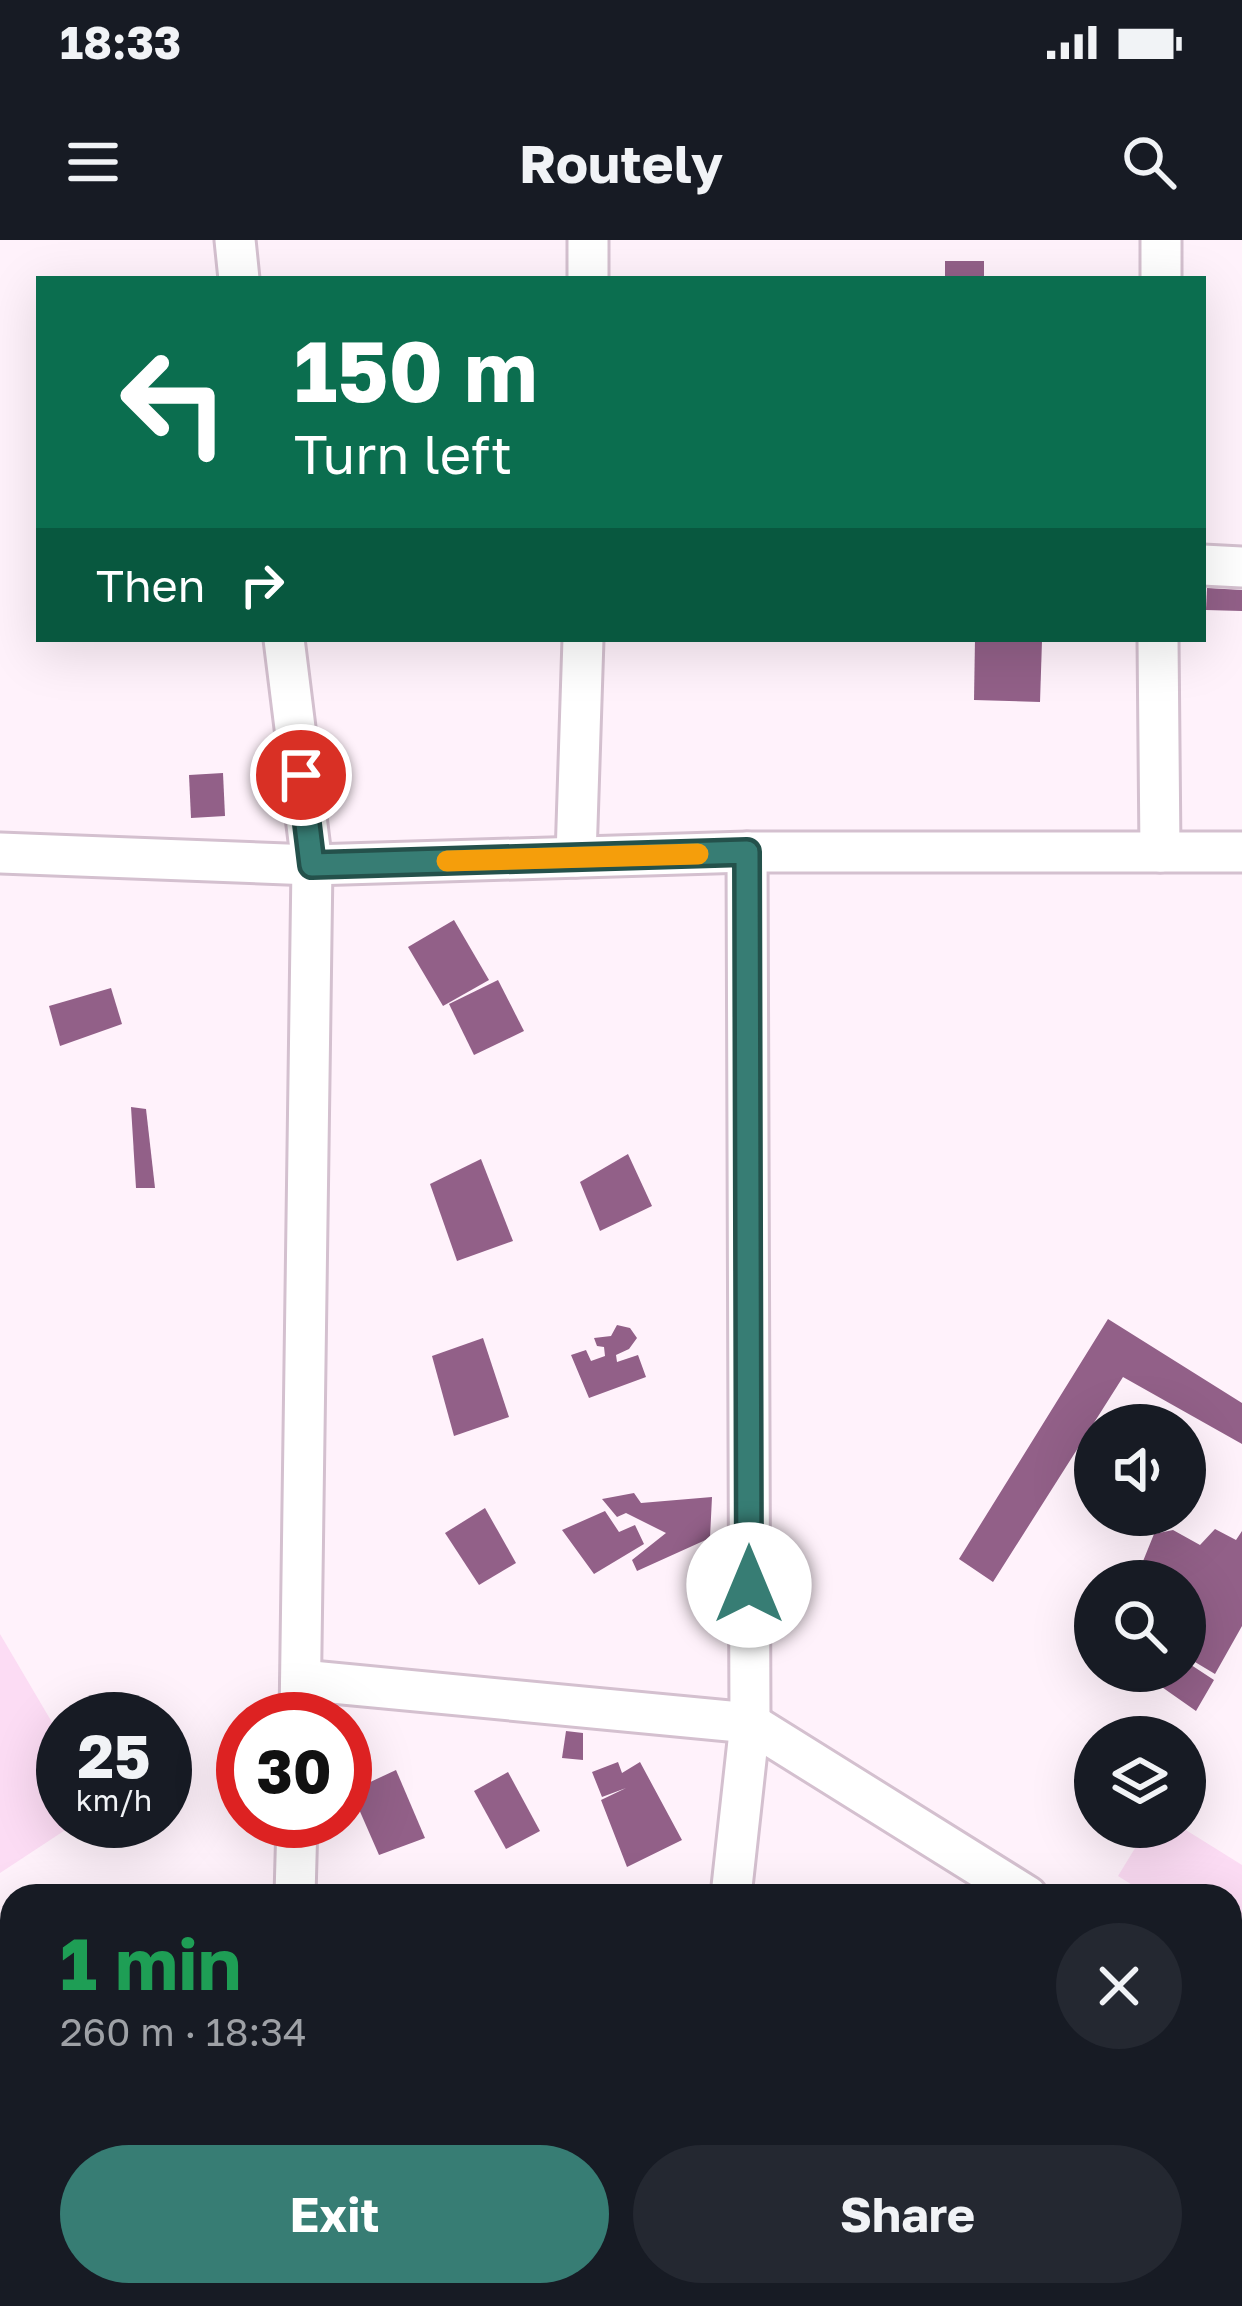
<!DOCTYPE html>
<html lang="en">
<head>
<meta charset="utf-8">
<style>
	body { margin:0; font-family:"Golos Text",sans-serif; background:#242831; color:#f1f3f6; height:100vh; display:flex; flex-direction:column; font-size:45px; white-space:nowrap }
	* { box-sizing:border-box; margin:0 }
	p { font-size:39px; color:#9ea1a6 }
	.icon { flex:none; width:66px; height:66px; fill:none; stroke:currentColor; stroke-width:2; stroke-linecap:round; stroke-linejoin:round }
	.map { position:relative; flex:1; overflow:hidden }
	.panel { position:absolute; left:0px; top:1644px; width:1242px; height:423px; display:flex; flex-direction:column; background:#171b24; border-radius:36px 36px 0 0; box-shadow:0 12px 48px #0002 }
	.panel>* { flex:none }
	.hud { position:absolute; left:36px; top:36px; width:1170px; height:366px; border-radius:0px; box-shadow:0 12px 48px #0002; background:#0b6e4f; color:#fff; overflow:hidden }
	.fabs { position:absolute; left:1074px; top:1164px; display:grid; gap:24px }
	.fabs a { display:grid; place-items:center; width:132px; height:132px; border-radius:50%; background:#171b24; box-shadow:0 12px 48px #0002; font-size:60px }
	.speed { position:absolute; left:36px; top:1452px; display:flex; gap:24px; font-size:60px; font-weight:700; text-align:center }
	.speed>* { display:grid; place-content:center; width:156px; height:156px; border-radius:50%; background:#171b24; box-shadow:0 12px 48px #0002; line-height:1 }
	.speed small { font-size:30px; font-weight:400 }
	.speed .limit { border:18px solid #d22; background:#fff; color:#111 }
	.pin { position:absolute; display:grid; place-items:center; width:102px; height:102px; color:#fff; margin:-51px; border:6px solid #fff; border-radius:50%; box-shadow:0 3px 12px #0007 }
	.me { position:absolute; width:132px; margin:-66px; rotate:0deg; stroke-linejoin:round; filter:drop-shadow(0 0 9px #0008) }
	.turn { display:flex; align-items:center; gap:42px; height:252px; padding:0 60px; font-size:54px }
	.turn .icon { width:156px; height:156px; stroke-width:2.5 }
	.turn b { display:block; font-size:84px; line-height:102px }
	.then { display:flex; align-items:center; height:114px; padding:0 60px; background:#0003; gap:24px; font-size:45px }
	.round { display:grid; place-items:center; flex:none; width:126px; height:126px; border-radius:63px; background:#242831 }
	.summary { display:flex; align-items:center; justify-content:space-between; height:204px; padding:0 60px }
	h1 { font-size:72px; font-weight:700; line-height:90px; color:#1e9e55 }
	.cta { display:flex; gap:24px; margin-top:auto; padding:24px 60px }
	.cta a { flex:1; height:138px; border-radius:72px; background:#377d74; color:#fff; font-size:48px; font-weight:700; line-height:138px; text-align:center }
	.cta a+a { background:#242831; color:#f1f3f6 }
	.status { display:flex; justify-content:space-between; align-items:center; height:84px; padding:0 60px; background:#171b24; direction:ltr }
	.status svg { height:33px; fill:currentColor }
	header { display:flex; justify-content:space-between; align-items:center; height:156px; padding:0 60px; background:#171b24; font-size:54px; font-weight:700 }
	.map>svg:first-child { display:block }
</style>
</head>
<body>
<div class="status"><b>18:33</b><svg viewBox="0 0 49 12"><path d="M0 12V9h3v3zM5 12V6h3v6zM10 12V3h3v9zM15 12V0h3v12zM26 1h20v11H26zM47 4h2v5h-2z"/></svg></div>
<header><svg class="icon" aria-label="menu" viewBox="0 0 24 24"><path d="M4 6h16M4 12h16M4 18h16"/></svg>Routely<svg class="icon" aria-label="search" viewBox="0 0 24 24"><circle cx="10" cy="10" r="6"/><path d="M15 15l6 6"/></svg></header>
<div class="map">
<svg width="1242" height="2066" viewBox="0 0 1242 2066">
	<rect width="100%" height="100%" fill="#fff2fb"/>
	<g fill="#fcdcf4">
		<path d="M 0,1394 L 63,1501 L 63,1581 L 79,1581 L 0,1633 Z"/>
		<path d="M 1148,1587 L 1181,1587 L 1242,1625 L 1242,1712 L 1230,1705 L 1230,1656 L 1150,1656 L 1118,1636 Z"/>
	</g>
	<g fill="#926088">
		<rect x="945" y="21" width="39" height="18"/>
		<path d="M 1207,348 L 1242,350 L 1242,371 L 1206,370 Z"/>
		<path d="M 975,399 L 1042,401 L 1040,462 L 974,460 Z"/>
		<path d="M 223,533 L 225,576 L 191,578 L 189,535 Z"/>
		<path d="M 454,680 L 489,740 L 443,766 L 408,707 Z"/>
		<path d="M 498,740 L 524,791 L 474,815 L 449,764 Z"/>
		<path d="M 111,748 L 122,784 L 60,806 L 49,766 Z"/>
		<path d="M 131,867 L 146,869 L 155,948 L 136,948 Z"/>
		<path d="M 628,914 L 652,966 L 600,991 L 580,942 Z"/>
		<path d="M 481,919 L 513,1001 L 457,1021 L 430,944 Z"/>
		<path d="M 1108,1079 L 1242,1163 L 1242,1204 L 1123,1137 L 993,1342 L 959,1319 Z"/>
		<path d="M 617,1085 L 630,1088 L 637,1098 L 629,1109 L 616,1115 L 617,1122 L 638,1115 L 646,1137 L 589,1158 L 571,1115 L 586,1110 L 591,1121 L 605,1116 L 604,1107 L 597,1106 L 594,1098 L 611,1096 Z"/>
		<path d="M 483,1098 L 509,1177 L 454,1196 L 432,1116 Z"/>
		<path d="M 634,1253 L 641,1263 L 712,1257 L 710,1298 L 637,1331 L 632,1320 L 666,1293 L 626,1273 L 617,1277 L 602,1259 Z"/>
		<path d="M 485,1268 L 516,1323 L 479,1345 L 445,1293 Z"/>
		<path d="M 605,1271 L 619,1292 L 635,1285 L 644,1304 L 594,1334 L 562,1290 Z"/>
		<path d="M 1215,1289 L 1236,1300 L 1242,1291 L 1242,1386 L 1215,1434 L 1185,1416 L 1185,1341 L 1135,1341 L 1154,1294 L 1173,1290 L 1200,1305 Z"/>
		<path d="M 1185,1421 L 1214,1440 L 1196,1471 L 1149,1438 L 1152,1431 L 1185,1431 Z"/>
		<path d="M 566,1491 L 583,1493 L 583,1520 L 562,1518 Z"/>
		<path d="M 618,1522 L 622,1533 L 640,1522 L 682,1600 L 627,1627 L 601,1560 L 626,1548 L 602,1557 L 592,1532 Z"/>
		<path d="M 396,1530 L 425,1598 L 379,1615 L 351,1551 Z"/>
		<path d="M 508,1532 L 540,1591 L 506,1609 L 474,1551 Z"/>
		<path d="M 1230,1933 L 1242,1957 L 1230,1967 Z"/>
		<path d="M 394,2055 L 447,2055 L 451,2066 L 398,2066 Z"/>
	</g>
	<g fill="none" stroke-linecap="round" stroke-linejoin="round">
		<defs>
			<g id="minor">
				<path d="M 235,0 L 239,39"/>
				<path d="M 588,39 L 588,0"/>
				<path d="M 1161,39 L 1161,0"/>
				<path d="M 1203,325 L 1242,327"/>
				<path d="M 284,399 L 312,625 L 300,1479"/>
				<path d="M 1158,399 L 1160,612"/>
				<path d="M 0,613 L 312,625 L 747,612 L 1242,612"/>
				<path d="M 576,617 L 583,399"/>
				<path d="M 301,1440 L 750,1483 L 1027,1656"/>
				<path d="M 295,1656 L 297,1581"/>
				<path d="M 731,1656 L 750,1483 L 747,612"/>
				<path d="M 1230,1783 L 1242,1791"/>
				<path d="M 136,2066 L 144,2055"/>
				<path d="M 554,2066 L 561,2055"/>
				<path d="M 1001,2066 L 1008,2055"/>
			</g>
		</defs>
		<use href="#minor" stroke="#d4c0cf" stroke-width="45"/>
		<use href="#minor" stroke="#fff" stroke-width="39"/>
	</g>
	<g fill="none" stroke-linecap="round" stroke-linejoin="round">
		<defs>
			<path id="route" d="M 301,535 L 312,625 L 747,612 L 749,1345"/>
		</defs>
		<use href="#route" stroke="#24514b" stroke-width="30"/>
		<use href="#route" stroke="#377d74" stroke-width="21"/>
		<path stroke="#f59e0b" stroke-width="21" d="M 447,621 L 698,614"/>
	</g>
</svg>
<div class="fabs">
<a><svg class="icon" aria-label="sound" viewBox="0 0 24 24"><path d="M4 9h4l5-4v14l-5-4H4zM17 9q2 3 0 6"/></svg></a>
<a><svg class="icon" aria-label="search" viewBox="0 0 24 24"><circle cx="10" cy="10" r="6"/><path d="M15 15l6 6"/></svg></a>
<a><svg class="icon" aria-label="layers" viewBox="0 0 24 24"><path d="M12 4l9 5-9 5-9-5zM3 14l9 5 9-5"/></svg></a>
</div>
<div class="speed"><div>25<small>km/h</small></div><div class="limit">30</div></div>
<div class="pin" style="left:301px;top:535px;background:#d93025"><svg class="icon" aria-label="arrive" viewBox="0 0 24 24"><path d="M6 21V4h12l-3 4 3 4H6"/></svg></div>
<svg class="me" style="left:749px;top:1345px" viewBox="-20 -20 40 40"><circle r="19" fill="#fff"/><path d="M0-13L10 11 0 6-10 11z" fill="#377d74"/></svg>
<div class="hud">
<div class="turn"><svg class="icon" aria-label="left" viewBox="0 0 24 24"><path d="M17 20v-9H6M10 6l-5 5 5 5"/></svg><div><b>150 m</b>Turn left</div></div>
<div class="then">Then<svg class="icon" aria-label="right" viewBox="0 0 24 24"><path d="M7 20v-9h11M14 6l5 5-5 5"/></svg></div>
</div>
<section class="panel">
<div class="summary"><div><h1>1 min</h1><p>260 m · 18:34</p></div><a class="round"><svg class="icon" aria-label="close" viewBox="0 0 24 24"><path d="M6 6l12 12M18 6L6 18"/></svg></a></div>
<div class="cta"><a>Exit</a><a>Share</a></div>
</section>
</div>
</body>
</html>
